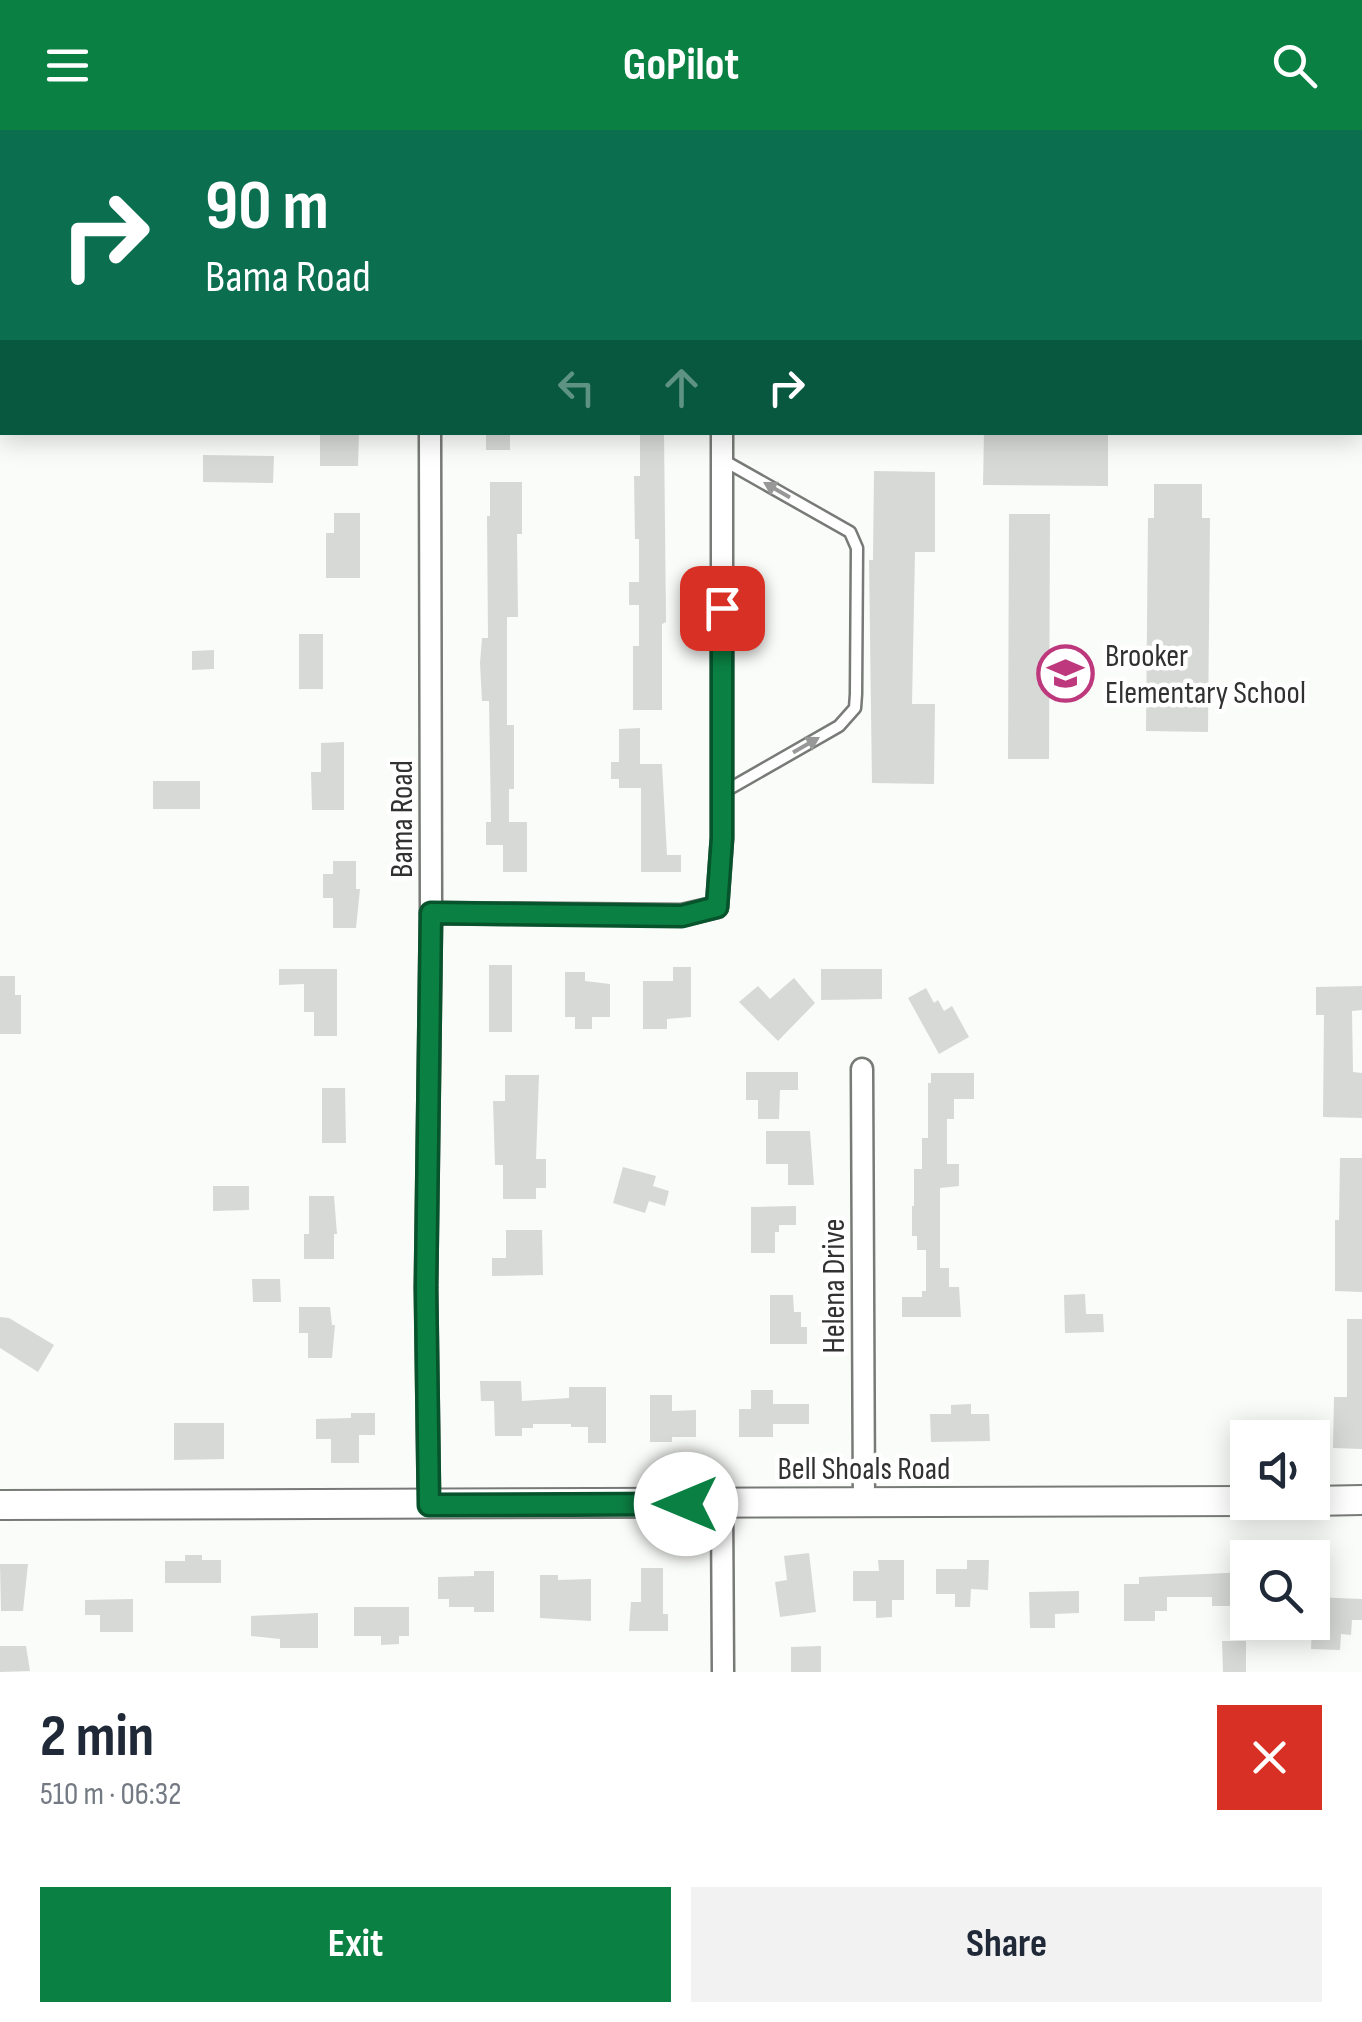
<!DOCTYPE html>
<html lang="en">
<head>
<meta charset="utf-8">
<style>
	body { margin:0; font-family:"Sofia Sans Condensed",sans-serif; background:#f2f2f3; color:#1f2937; height:100vh; display:flex; flex-direction:column; font-size:38px; white-space:nowrap }
	* { box-sizing:border-box; margin:0 }
	p { font-size:32px; color:#747a83 }
	.icon { flex:none; width:55px; height:55px; fill:none; stroke:currentColor; stroke-width:2; stroke-linecap:round; stroke-linejoin:round }
	.map { position:relative; height:1542px; overflow:hidden }
	.drawer { display:flex; flex-direction:column; background:#fff; flex:1 }
	.drawer>* { flex:none }
	.banner { position:absolute; left:0px; top:0px; width:1362px; height:305px; box-shadow:0 5px 25px #0003; background:#0b6e4f; color:#fff; overflow:hidden }
	.tools { position:absolute; left:1230px; top:1290px; display:grid; gap:20px }
	.tools a { display:grid; place-items:center; width:100px; height:100px; border-radius:0px; background:#fff; box-shadow:0 5px 25px #0003; font-size:50px }
	.pin { position:absolute; display:grid; place-items:center; width:85px; height:85px; color:#fff; margin:-42px; border-radius:20px; box-shadow:0 5px 15px #0006 }
	.me { position:absolute; width:110px; margin:-55px; rotate:270deg; stroke-linejoin:round; filter:drop-shadow(0 0 8px #0008) }
	.turn { display:flex; align-items:center; gap:35px; height:210px; padding:0 40px; font-size:45px }
	.turn .icon { width:130px; height:130px; stroke-width:2.5 }
	.turn b { display:block; font-size:70px; line-height:85px }
	.lanes { display:flex; align-items:center; height:95px; padding:0 40px; background:#0003; justify-content:center; gap:50px; direction:ltr }
	.lanes .off { opacity:.35 }
	.round { display:grid; place-items:center; flex:none; width:105px; height:105px; border-radius:0px; background:#f2f2f3 }
	.summary { display:flex; align-items:center; justify-content:space-between; height:170px; padding:0 40px }
	h1 { font-size:60px; font-weight:700; line-height:75px }
	.primary-button { display:flex; gap:20px; margin-top:auto; padding:20px 40px }
	.primary-button a { flex:1; height:115px; border-radius:0px; background:#0b8043; color:#fff; font-size:40px; font-weight:700; line-height:115px; text-align:center }
	.primary-button a+a { background:#f2f2f3; color:#1f2937 }
	header { display:flex; justify-content:space-between; align-items:center; height:130px; padding:0 40px; background:#0b8043; color:#fff; font-size:45px; font-weight:700 }
	.map>svg:first-child { display:block }
</style>
</head>
<body>
<header><svg class="icon" aria-label="menu" viewBox="0 0 24 24"><path d="M4 6h16M4 12h16M4 18h16"/></svg>GoPilot<svg class="icon" aria-label="search" viewBox="0 0 24 24"><circle cx="10" cy="10" r="6"/><path d="M15 15l6 6"/></svg></header>
<div class="map">
<svg width="1362" height="1542" viewBox="0 0 1362 1542">
	<rect width="100%" height="100%" fill="#fafcf9"/>
	<g fill="#d7d9d6">
		<path d="M 320,302 L 359,302 L 358,336 L 320,336 Z"/>
		<rect x="486" y="302" width="24" height="18"/>
		<path d="M 640,302 L 664,302 L 666,492 L 662,494 L 662,580 L 633,580 L 633,516 L 639,516 L 639,475 L 629,475 L 629,452 L 639,452 L 639,409 L 635,409 L 634,346 L 640,346 Z"/>
		<path d="M 984,302 L 1108,302 L 1108,356 L 983,355 Z"/>
		<path d="M 203,325 L 274,326 L 273,353 L 203,352 Z"/>
		<path d="M 874,341 L 935,342 L 935,422 L 915,422 L 912,574 L 935,574 L 934,654 L 872,653 L 869,430 L 873,430 Z"/>
		<path d="M 490,352 L 522,352 L 522,404 L 517,404 L 518,487 L 507,487 L 507,595 L 514,595 L 514,659 L 509,659 L 509,692 L 527,692 L 527,742 L 503,742 L 503,715 L 486,715 L 486,692 L 491,692 L 489,571 L 482,571 L 480,533 L 482,508 L 488,508 L 487,386 L 490,386 Z"/>
		<path d="M 1154,354 L 1202,354 L 1202,388 L 1210,388 L 1208,602 L 1146,601 L 1148,388 L 1154,388 Z"/>
		<path d="M 334,383 L 360,383 L 360,448 L 326,448 L 326,403 L 334,403 Z"/>
		<path d="M 1009,384 L 1050,384 L 1049,629 L 1008,629 Z"/>
		<rect x="299" y="504" width="24" height="55"/>
		<path d="M 214,520 L 214,539 L 192,540 L 192,521 Z"/>
		<path d="M 640,598 L 640,634 L 662,634 L 667,725 L 681,725 L 681,742 L 641,742 L 641,658 L 619,658 L 619,649 L 611,649 L 611,632 L 619,632 L 619,599 Z"/>
		<path d="M 344,612 L 344,680 L 312,680 L 311,642 L 321,642 L 321,613 Z"/>
		<rect x="153" y="651" width="47" height="28"/>
		<path d="M 333,731 L 356,731 L 356,759 L 360,759 L 356,798 L 333,798 L 333,768 L 323,768 L 323,744 L 333,744 Z"/>
		<rect x="489" y="835" width="23" height="67"/>
		<path d="M 673,837 L 691,837 L 691,887 L 667,889 L 667,899 L 643,899 L 643,851 L 673,851 Z"/>
		<path d="M 279,839 L 337,839 L 337,906 L 314,906 L 314,882 L 304,882 L 304,854 L 279,855 Z"/>
		<path d="M 821,839 L 882,839 L 882,869 L 821,870 Z"/>
		<path d="M 565,842 L 585,842 L 585,851 L 610,854 L 610,887 L 592,887 L 592,899 L 575,899 L 575,887 L 565,887 Z"/>
		<path d="M 0,846 L 15,846 L 15,865 L 21,865 L 21,904 L 0,904 Z"/>
		<path d="M 794,848 L 815,873 L 778,911 L 739,872 L 758,856 L 770,869 Z"/>
		<path d="M 1362,856 L 1362,880 L 1352,881 L 1353,942 L 1362,943 L 1362,988 L 1323,987 L 1324,885 L 1316,885 L 1316,857 Z"/>
		<path d="M 926,858 L 934,873 L 938,870 L 944,881 L 952,876 L 969,907 L 939,924 L 908,868 Z"/>
		<path d="M 746,942 L 798,942 L 798,960 L 780,960 L 779,989 L 758,989 L 758,970 L 746,970 Z"/>
		<path d="M 931,943 L 974,943 L 974,969 L 954,969 L 954,989 L 947,989 L 947,1034 L 959,1034 L 959,1056 L 940,1058 L 940,1138 L 949,1138 L 949,1157 L 959,1157 L 961,1187 L 902,1187 L 902,1167 L 922,1167 L 922,1161 L 926,1161 L 926,1120 L 917,1120 L 917,1106 L 912,1106 L 912,1076 L 914,1076 L 914,1039 L 922,1039 L 922,1008 L 928,1008 L 928,953 L 931,953 Z"/>
		<path d="M 505,945 L 539,945 L 536,1029 L 546,1029 L 546,1058 L 536,1058 L 536,1069 L 503,1069 L 503,1035 L 495,1035 L 493,971 L 505,971 Z"/>
		<path d="M 322,958 L 345,958 L 346,1013 L 322,1013 Z"/>
		<path d="M 766,1001 L 810,1001 L 814,1055 L 788,1055 L 788,1034 L 766,1034 Z"/>
		<path d="M 1340,1028 L 1362,1028 L 1362,1162 L 1335,1161 L 1335,1090 L 1339,1090 Z"/>
		<path d="M 623,1037 L 656,1046 L 653,1056 L 669,1061 L 665,1076 L 649,1071 L 645,1083 L 613,1073 Z"/>
		<path d="M 213,1056 L 249,1056 L 249,1080 L 213,1081 Z"/>
		<path d="M 309,1066 L 334,1066 L 337,1104 L 334,1104 L 334,1129 L 304,1129 L 304,1104 L 309,1104 Z"/>
		<path d="M 796,1076 L 796,1095 L 779,1095 L 779,1102 L 775,1102 L 775,1123 L 751,1123 L 751,1077 Z"/>
		<path d="M 506,1100 L 542,1100 L 543,1145 L 492,1146 L 492,1128 L 506,1128 Z"/>
		<path d="M 252,1149 L 280,1149 L 281,1172 L 253,1172 Z"/>
		<path d="M 1085,1164 L 1086,1184 L 1103,1184 L 1104,1202 L 1065,1203 L 1064,1165 Z"/>
		<path d="M 770,1165 L 793,1165 L 794,1182 L 801,1182 L 801,1197 L 807,1197 L 807,1214 L 770,1214 Z"/>
		<path d="M 299,1177 L 330,1177 L 332,1195 L 335,1195 L 332,1228 L 308,1228 L 308,1203 L 299,1203 Z"/>
		<path d="M 0,1187 L 9,1188 L 54,1215 L 38,1242 L 0,1218 Z"/>
		<path d="M 1347,1189 L 1362,1189 L 1362,1319 L 1333,1318 L 1334,1267 L 1347,1267 Z"/>
		<path d="M 480,1251 L 521,1251 L 522,1271 L 569,1268 L 569,1257 L 606,1257 L 606,1313 L 588,1313 L 588,1297 L 571,1297 L 571,1294 L 533,1294 L 533,1298 L 522,1298 L 522,1306 L 495,1306 L 494,1271 L 481,1271 Z"/>
		<path d="M 751,1260 L 773,1260 L 773,1274 L 809,1274 L 809,1294 L 773,1294 L 773,1307 L 739,1307 L 739,1279 L 751,1279 Z"/>
		<path d="M 650,1265 L 672,1265 L 672,1281 L 696,1280 L 696,1307 L 672,1307 L 672,1312 L 650,1312 Z"/>
		<path d="M 971,1274 L 971,1284 L 989,1284 L 990,1311 L 931,1312 L 930,1284 L 951,1284 L 951,1275 Z"/>
		<path d="M 351,1283 L 375,1283 L 375,1305 L 359,1305 L 359,1333 L 331,1333 L 331,1309 L 316,1309 L 316,1289 L 351,1288 Z"/>
		<path d="M 174,1293 L 224,1293 L 224,1329 L 174,1330 Z"/>
		<path d="M 809,1423 L 816,1482 L 780,1487 L 775,1452 L 787,1450 L 784,1426 Z"/>
		<path d="M 185,1425 L 202,1425 L 202,1430 L 221,1430 L 221,1453 L 165,1453 L 165,1431 L 185,1431 Z"/>
		<path d="M 878,1430 L 904,1430 L 904,1470 L 892,1470 L 892,1487 L 876,1488 L 876,1471 L 853,1471 L 853,1441 L 879,1441 Z"/>
		<path d="M 967,1430 L 989,1430 L 988,1460 L 971,1459 L 970,1477 L 955,1477 L 955,1464 L 936,1464 L 936,1439 L 967,1439 Z"/>
		<path d="M 0,1434 L 28,1434 L 23,1481 L 1,1481 Z"/>
		<path d="M 641,1438 L 663,1438 L 663,1484 L 668,1484 L 668,1501 L 629,1501 L 631,1472 L 641,1472 Z"/>
		<path d="M 474,1441 L 494,1441 L 494,1482 L 474,1482 L 474,1477 L 449,1477 L 449,1469 L 438,1469 L 438,1447 L 474,1446 Z"/>
		<path d="M 1248,1442 L 1248,1467 L 1232,1467 L 1232,1476 L 1212,1476 L 1212,1467 L 1167,1467 L 1167,1481 L 1155,1481 L 1155,1491 L 1124,1491 L 1124,1454 L 1139,1454 L 1139,1447 Z"/>
		<path d="M 540,1445 L 558,1445 L 558,1450 L 591,1449 L 591,1491 L 540,1488 Z"/>
		<path d="M 1079,1461 L 1079,1483 L 1055,1484 L 1055,1498 L 1030,1498 L 1029,1462 Z"/>
		<path d="M 1313,1467 L 1362,1469 L 1362,1490 L 1352,1490 L 1351,1505 L 1341,1504 L 1340,1520 L 1311,1519 Z"/>
		<path d="M 133,1469 L 133,1502 L 100,1502 L 100,1485 L 85,1485 L 85,1470 Z"/>
		<path d="M 354,1477 L 409,1477 L 409,1506 L 399,1506 L 399,1514 L 381,1515 L 381,1506 L 354,1506 Z"/>
		<path d="M 318,1483 L 318,1518 L 280,1518 L 280,1509 L 251,1506 L 251,1486 Z"/>
		<path d="M 1222,1511 L 1246,1511 L 1246,1542 L 1223,1542 Z"/>
		<path d="M 0,1516 L 26,1516 L 30,1541 L 0,1542 Z"/>
		<path d="M 821,1516 L 821,1542 L 791,1542 L 791,1517 Z"/>
	</g>
	<g fill="none" stroke-linecap="round" stroke-linejoin="round">
		<defs>
			<path id="lane" d="M 722,663 L 839,596 L 855,578 L 856,564 L 857,418 L 850,402 L 723,330"/>
			<g id="street">
				<path d="M 429,0 L 429,2"/>
				<path d="M 723,2 L 723,0"/>
				<path d="M 1360,105 L 1362,105"/>
				<path d="M 431,783 L 682,785 L 717,777 L 722,708 L 722,302"/>
				<path d="M 862,939 L 864,1373"/>
				<path d="M 722,1373 L 723,1542"/>
				<path d="M 429,1375 L 426,1158 L 431,783 L 430,302"/>
			</g>
			<g id="secondary">
				<path d="M 1312,1371 L 1362,1370"/>
				<path d="M 0,1375 L 1248,1371"/>
			</g>
		</defs>
		<use href="#lane" stroke="#787a78" stroke-width="15"/>
		<use href="#street" stroke="#787a78" stroke-width="25"/>
		<use href="#secondary" stroke="#787a78" stroke-width="32"/>
		<use href="#lane" stroke="#fff" stroke-width="10"/>
		<use href="#street" stroke="#fff" stroke-width="20"/>
		<use href="#secondary" stroke="#fff" stroke-width="28"/>
	</g>
	<defs><path id="oneway-solid" d="M-6-.8H1V-3.2L6.5 0L1 3.2V.8H-6Z" transform="scale(2.5)"/></defs>
	<g fill="#989898">
		<use href="#oneway-solid" transform="translate(777 360) rotate(-150)"/>
		<use href="#oneway-solid" transform="translate(806 615) rotate(-30)"/>
	</g>
	<g fill="none" stroke-linecap="round" stroke-linejoin="round">
		<defs>
			<path id="route" d="M 686,1374 L 429,1375 L 426,1158 L 431,783 L 682,786 L 717,777 L 722,708 L 722,478"/>
		</defs>
		<use href="#route" stroke="#07532c" stroke-width="25"/>
		<use href="#route" stroke="#0b8043" stroke-width="18"/>
	</g>
	<defs>
		<symbol id="school-ring" viewBox="-11 -11 22 22"><circle r="9.5" fill="#fff" stroke="#bd387c" stroke-width="1.5"/><path d="M0-5L7-2L0 1L-7-2ZM-4 1L0 2.5L4 1V4Q0 6-4 4Z" fill="#bd387c"/></symbol>
	</defs>
	<g fill-rule="evenodd">
		<use href="#school-ring" x="1034" y="512" width="63" height="63"/>
	</g>
	<g text-anchor="middle" stroke-width="9" stroke-linejoin="round" paint-order="stroke">
		<g font-size="32" fill="#303130" stroke="#fff" text-anchor="start">
			<text x="1105" y="536">Brooker<tspan x="1105" dy="37">Elementary School</tspan></text>
		</g>
		<g font-size="32" fill="#303130" stroke="#fff">
			<text transform="translate(401 689) rotate(-90)" y="11">Bama Road</text>
			<text transform="translate(833 1156) rotate(-90)" y="11">Helena Drive</text>
			<text x="864" y="1349">Bell Shoals Road</text>
		</g>
	</g>
</svg>
<div class="tools">
<a><svg class="icon" aria-label="sound" viewBox="0 0 24 24"><path d="M4 9h4l5-4v14l-5-4H4zM17 9q2 3 0 6"/></svg></a>
<a><svg class="icon" aria-label="search" viewBox="0 0 24 24"><circle cx="10" cy="10" r="6"/><path d="M15 15l6 6"/></svg></a>
</div>
<div class="pin" style="left:722px;top:478px;background:#d93025"><svg class="icon" aria-label="arrive" viewBox="0 0 24 24"><path d="M6 21V4h12l-3 4 3 4H6"/></svg></div>
<svg class="me" style="left:686px;top:1374px" viewBox="-20 -20 40 40"><circle r="19" fill="#fff"/><path d="M0-13L10 11 0 6-10 11z" fill="#0b8043"/></svg>
<div class="banner">
<div class="turn"><svg class="icon" aria-label="right" viewBox="0 0 24 24"><path d="M7 20v-9h11M14 6l5 5-5 5"/></svg><div><b>90 m</b>Bama Road</div></div>
<div class="lanes"><svg class="icon off" aria-label="left" viewBox="0 0 24 24"><path d="M17 20v-9H6M10 6l-5 5 5 5"/></svg><svg class="icon off" aria-label="ahead" viewBox="0 0 24 24"><path d="M12 20V5M6 11l6-6 6 6"/></svg><svg class="icon" aria-label="right" viewBox="0 0 24 24"><path d="M7 20v-9h11M14 6l5 5-5 5"/></svg></div>
</div>
</div>
<section class="drawer">
<div class="summary"><div><h1>2 min</h1><p>510 m · 06:32</p></div><a class="round" style="background:#d93025;color:#fff"><svg class="icon" aria-label="close" viewBox="0 0 24 24"><path d="M6 6l12 12M18 6L6 18"/></svg></a></div>
<div class="primary-button"><a>Exit</a><a>Share</a></div>
</section>
</body>
</html>
